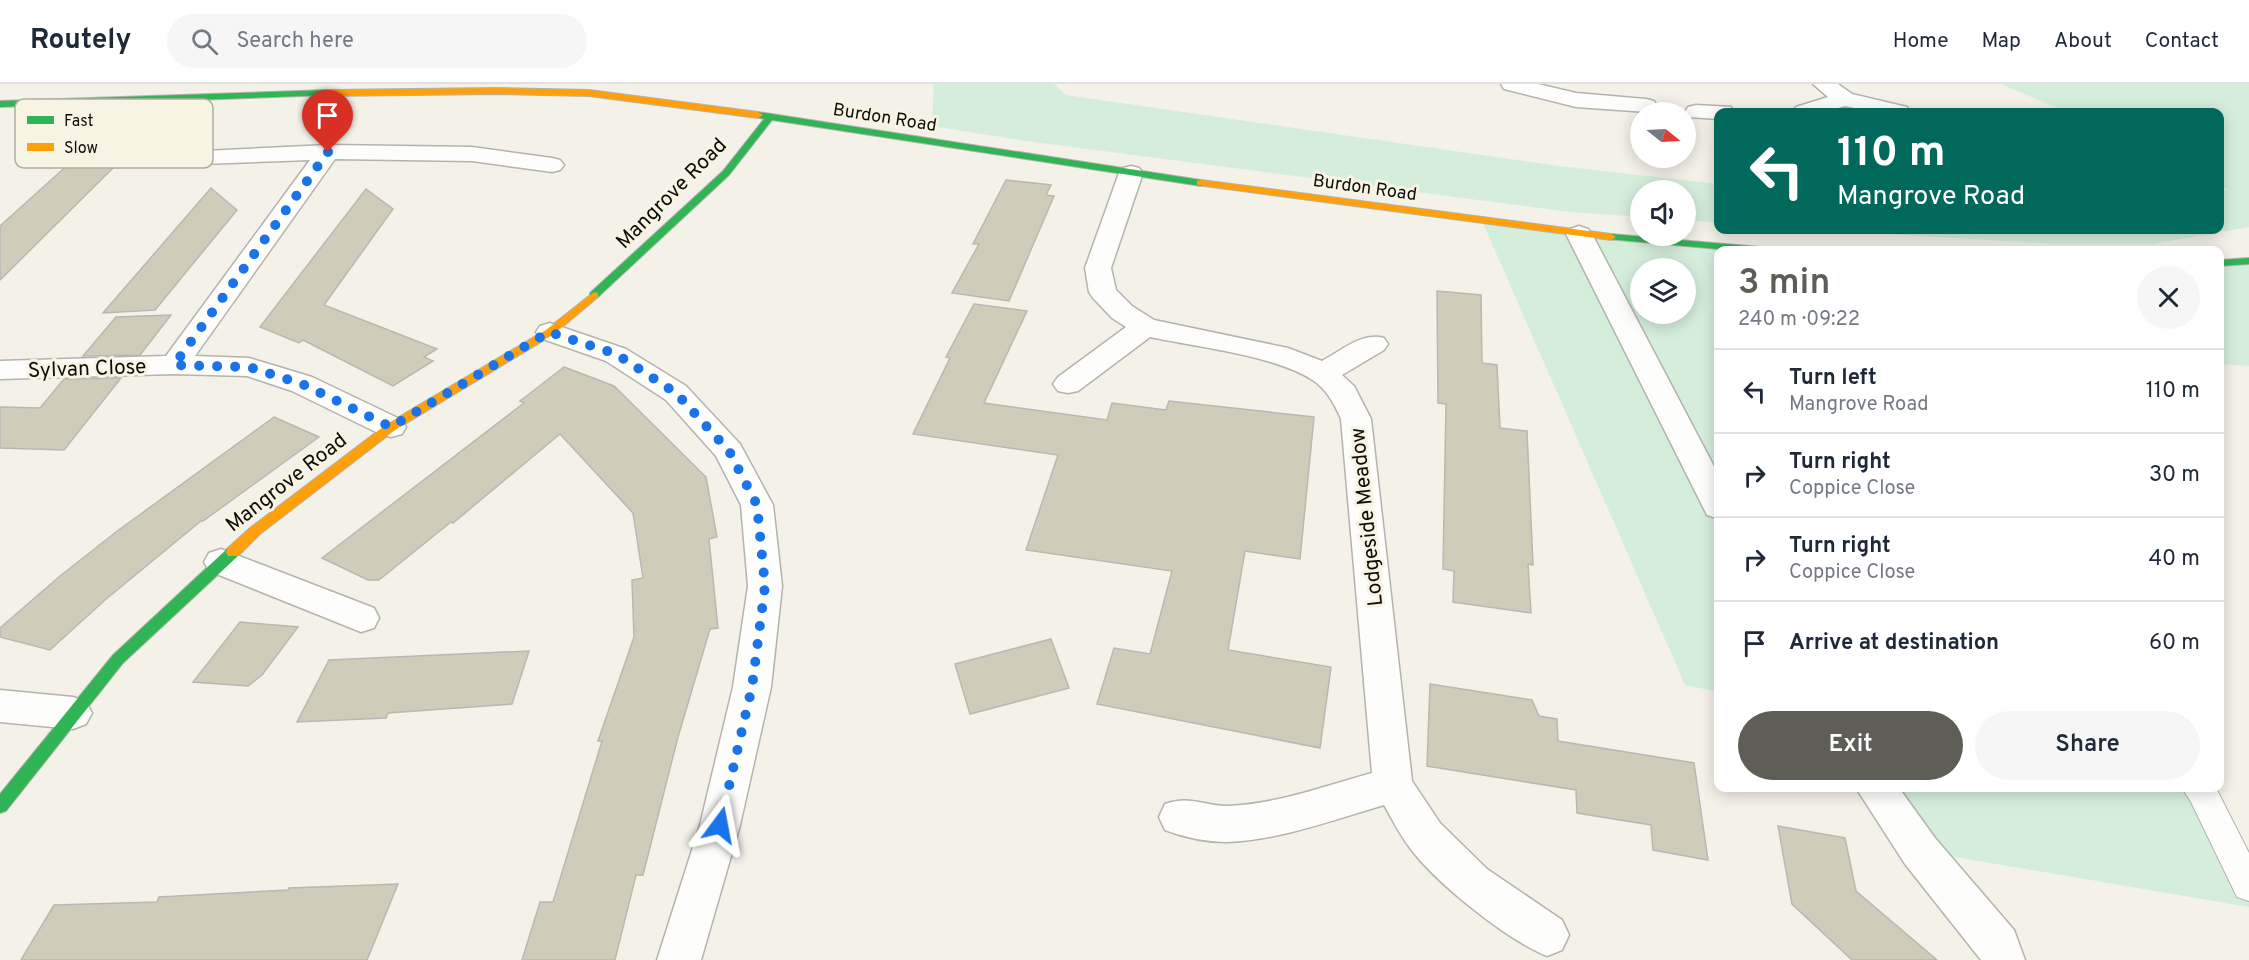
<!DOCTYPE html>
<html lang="en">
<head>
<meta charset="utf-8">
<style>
	body { margin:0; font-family:Overpass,sans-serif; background:#f6f6f7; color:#1f2937; height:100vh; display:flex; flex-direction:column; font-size:22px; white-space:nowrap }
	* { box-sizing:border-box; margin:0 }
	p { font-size:20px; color:#747a83 }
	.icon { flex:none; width:33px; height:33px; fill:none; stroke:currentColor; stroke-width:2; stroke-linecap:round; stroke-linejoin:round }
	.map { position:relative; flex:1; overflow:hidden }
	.panel { position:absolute; left:1714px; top:162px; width:510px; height:546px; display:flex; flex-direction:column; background:#fff; border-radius:12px; box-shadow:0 3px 15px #0003 }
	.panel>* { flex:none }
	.banner { position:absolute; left:1714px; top:24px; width:510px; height:126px; border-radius:12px; box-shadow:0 3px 15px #0003; background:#00695c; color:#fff; overflow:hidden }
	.needle { width:39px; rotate:108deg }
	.buttons { position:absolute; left:1630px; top:18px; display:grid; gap:12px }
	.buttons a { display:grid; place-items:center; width:66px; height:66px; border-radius:50%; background:#fff; box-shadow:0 3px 15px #0003; font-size:30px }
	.pin { position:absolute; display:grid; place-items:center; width:51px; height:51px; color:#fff; margin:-62px -26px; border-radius:50% 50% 50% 0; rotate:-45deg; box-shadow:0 0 6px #0007 }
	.pin .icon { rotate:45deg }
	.me { position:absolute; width:66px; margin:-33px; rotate:13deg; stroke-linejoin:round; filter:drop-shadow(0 0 4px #0008) }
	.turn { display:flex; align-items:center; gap:21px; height:126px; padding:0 24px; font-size:27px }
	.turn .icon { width:78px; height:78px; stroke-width:2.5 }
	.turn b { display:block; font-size:42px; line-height:51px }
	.round { display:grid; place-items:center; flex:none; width:63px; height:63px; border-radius:32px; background:#f6f6f7 }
	.overview { display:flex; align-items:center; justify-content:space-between; height:102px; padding:0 24px }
	h1 { font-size:36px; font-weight:600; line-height:45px; color:#5e5d56 }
	.action { display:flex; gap:12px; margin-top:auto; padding:12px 24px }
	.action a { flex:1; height:69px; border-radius:36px; background:#5e5d56; color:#fff; font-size:24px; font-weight:600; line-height:69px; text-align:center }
	.action a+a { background:#f6f6f7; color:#1f2937 }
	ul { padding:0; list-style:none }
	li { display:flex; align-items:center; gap:18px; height:84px; padding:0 24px; border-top:2px solid #e0e1e3 }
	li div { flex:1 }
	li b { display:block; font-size:22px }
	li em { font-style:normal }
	header { display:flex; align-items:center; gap:36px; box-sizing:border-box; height:84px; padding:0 30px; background:#fff; border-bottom:2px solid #e0e1e3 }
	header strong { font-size:28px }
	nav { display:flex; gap:33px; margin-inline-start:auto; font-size:21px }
	.search { width:420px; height:54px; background:#f6f6f7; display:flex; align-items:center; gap:15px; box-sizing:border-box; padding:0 21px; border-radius:33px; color:#747a83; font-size:22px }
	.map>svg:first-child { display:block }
</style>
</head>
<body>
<header>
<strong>Routely</strong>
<div class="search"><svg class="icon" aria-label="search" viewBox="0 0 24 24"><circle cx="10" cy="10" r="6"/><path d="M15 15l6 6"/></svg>Search here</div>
<nav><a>Home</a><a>Map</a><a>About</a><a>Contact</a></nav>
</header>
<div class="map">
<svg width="2249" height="876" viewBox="0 0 2249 876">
	<rect width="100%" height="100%" fill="#f3f1e8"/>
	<g fill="#d5eedc" fill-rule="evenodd">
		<path d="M 934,0 L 1054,0 L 1066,11 L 1559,82 L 1719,100 L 1719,139 L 1686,136 L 1686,106 L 1641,106 L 1641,133 L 1570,128 L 1026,57 L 938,43 L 932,39 Z"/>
		<path d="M 2001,0 L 2249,0 L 2249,143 L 2152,160 L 2056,160 L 1821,146 L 2220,146 L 2220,107 L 2229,106 L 2220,102 L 2220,28 L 2067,28 Z"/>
		<path d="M 1482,137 L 1760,166 L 1719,166 L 1719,608 L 1685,601 ZM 1641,184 L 1686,184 L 1686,230 L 1641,230 Z"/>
		<path d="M 2249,177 L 2249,282 L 2220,280 L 2220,179 Z"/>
		<path d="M 1876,704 L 2197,704 L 2202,708 L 2249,802 L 2249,823 L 1920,767 Z"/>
	</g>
	<g fill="#cfccb9" stroke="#b9b8b2" stroke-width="1.5">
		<path d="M 91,60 L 113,84 L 0,196 L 0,142 Z"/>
		<path d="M 1006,96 L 1051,101 L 1046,111 L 1054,112 L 1009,217 L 952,209 L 979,160 L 973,160 Z"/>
		<path d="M 211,104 L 237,126 L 155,226 L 103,229 Z"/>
		<path d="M 366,105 L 393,125 L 324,221 L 437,265 L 424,273 L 433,277 L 393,302 L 303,256 L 299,259 L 260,243 Z"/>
		<path d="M 1437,207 L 1481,211 L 1482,279 L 1497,281 L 1500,344 L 1527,347 L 1533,481 L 1528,480 L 1531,529 L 1453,518 L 1454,487 L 1443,485 L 1446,320 L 1438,319 Z"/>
		<path d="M 974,220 L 1027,227 L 984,319 L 1107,336 L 1112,319 L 1166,326 L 1169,317 L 1314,333 L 1300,475 L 1245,467 L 1228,566 L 1331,583 L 1320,664 L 1097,620 L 1114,564 L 1150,570 L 1172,487 L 1026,466 L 1058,371 L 913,350 L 950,274 L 946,273 Z"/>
		<path d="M 171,231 L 140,271 L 83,272 L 116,233 Z"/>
		<path d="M 564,283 L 614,302 L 706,393 L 717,453 L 709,455 L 718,544 L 710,545 L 678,653 L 643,791 L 636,791 L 615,876 L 522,876 L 540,818 L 553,818 L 602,657 L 598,657 L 634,553 L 632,496 L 643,494 L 633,429 L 560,350 L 453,439 L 451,438 L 379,496 L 368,496 L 322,474 L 524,319 L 520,317 Z"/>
		<path d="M 121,294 L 64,366 L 0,364 L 0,323 L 40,324 L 64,295 Z"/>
		<path d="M 274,333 L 319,353 L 203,437 L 201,437 L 105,516 L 50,566 L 0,553 L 0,544 L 60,492 L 116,448 Z"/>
		<path d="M 240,538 L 298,543 L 262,591 L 248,602 L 193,598 Z"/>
		<path d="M 1051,555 L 1069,604 L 970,630 L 955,580 Z"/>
		<path d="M 529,567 L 512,620 L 388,629 L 386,634 L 297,638 L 329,576 Z"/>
		<path d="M 1430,600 L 1532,616 L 1539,632 L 1557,635 L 1558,657 L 1694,679 L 1708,776 L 1653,766 L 1651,741 L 1577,729 L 1576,706 L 1427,682 Z"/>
		<path d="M 1778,742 L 1845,754 L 1856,807 L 1937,876 L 1852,876 L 1792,820 Z"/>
		<path d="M 398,800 L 367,876 L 21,876 L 54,821 L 157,818 L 159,813 L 288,806 L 289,804 Z"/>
	</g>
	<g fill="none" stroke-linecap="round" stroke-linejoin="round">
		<defs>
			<path id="lane" d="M 2182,704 L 2216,704 L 2249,769 L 2249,817 L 2237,813 L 2191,718 Z"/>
			<g id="street">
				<path d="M 1501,0 L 1538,0 L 1576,9 L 1646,15 L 1654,17 L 1657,22 L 1654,27 L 1647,28 L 1576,23 L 1504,5 Z"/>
				<path d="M 1813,0 L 1838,0 L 1852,10 L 1907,23 L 1910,28 L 1873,28 L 1845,22 L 1825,28 L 1793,28 L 1796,23 L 1828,13 Z"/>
				<path d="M 1696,21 L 1731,23 L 1734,28 L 1719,28 L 1719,35 L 1688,33 L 1685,28 L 1688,23 Z"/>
				<path d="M 328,61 L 472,63 L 552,74 L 560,76 L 564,81 L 560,86 L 552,88 L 472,77 L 335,75 L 195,272 L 249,274 L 259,277 L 312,293 L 402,336 L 406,343 L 402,350 L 391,353 L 380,350 L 292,307 L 247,292 L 174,290 L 0,295 L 0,277 L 166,272 L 310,76 L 150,82 L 142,80 L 138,75 L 142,70 Z"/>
				<path d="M 1131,82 L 1139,84 L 1143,89 L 1111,184 L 1116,206 L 1132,222 L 1154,236 L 1288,264 L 1322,277 C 1341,267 1362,248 1384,254 L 1388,260 L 1384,266 L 1342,291 L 1354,302 L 1371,335 L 1412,697 L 1440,739 L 1487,785 L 1562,836 L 1569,851 L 1562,866 L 1547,872 C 1507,856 1436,799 1410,764 C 1400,751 1392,735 1384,721 C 1336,735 1277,757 1227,758 C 1207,758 1183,753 1165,746 L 1159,733 L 1165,720 C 1189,711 1204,722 1228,722 C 1277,720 1325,702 1372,689 L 1341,335 C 1334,319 1326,304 1311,295 C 1272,271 1197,263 1150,253 L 1078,307 L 1068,309 L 1058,307 L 1053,300 L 1058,293 L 1126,243 L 1112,234 L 1093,214 L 1089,208 L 1085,184 L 1119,89 L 1123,84 Z"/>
				<path d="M 1579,142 L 1588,145 L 1592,150 L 1719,392 L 1719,435 L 1707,431 L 1703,423 L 1566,150 L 1570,145 Z"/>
				<path d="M 550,239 L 626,265 L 686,302 L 740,360 L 773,421 L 782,502 L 771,603 L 740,741 L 701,876 L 657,876 L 700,741 L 733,603 L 748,502 L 741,421 L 716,372 L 666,316 L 606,277 L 540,254 L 536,248 L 540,242 Z"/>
				<path d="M 221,465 L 374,524 L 379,534 L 374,544 L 361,548 L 209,487 L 204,478 L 209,469 Z"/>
				<path d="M 0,606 L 73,613 L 86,618 L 92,629 L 86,640 L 73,645 L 0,638 Z"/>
				<path d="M 1856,704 L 1899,704 L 1935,754 L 2014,846 L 2025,876 L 1981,876 L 1905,780 Z"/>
			</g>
			<g id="fast">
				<path d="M 328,6 L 332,9 L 331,11 L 0,23 L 0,17 Z"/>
				<path d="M 758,28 L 1201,96 L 1206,99 L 1201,102 L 772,36 L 729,91 L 598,213 L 590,213 L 590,209 L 723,87 L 764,35 L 755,33 L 755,29 Z"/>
				<path d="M 1611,150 L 1760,163 L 1765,166 L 1729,166 L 1607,155 L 1607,151 Z"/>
				<path d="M 2249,174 L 2249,180 L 2220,182 L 2220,176 Z"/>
				<path d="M 233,463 L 238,464 L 240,468 L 238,472 L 123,579 L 6,727 L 0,729 L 0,710 L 113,571 L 228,464 Z"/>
			</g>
			<g id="slow">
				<path d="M 497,4 L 589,6 L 758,28 L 763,31 L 758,34 L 589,12 L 497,10 L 328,12 L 324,9 L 328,6 Z"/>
				<path d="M 1201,96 L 1611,150 L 1616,153 L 1611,156 L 1197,101 L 1197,97 Z"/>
				<path d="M 594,208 L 598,209 L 598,213 L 554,250 L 395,346 L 260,450 L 238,472 L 228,472 L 226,468 L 228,464 L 250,444 L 387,340 L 546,246 Z"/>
			</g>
		</defs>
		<use href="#lane" stroke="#b4b3ac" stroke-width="2"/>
		<use href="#street" stroke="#b4b3ac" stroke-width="3"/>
		<use href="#fast" stroke="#b4b3ac" stroke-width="2"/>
		<use href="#slow" stroke="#b4b3ac" stroke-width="2"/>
		<use href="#lane" fill="#fdfdfc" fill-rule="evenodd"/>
		<use href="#street" fill="#fdfdfc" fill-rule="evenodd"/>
		<use href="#fast" fill="#30b455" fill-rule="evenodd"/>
		<use href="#slow" fill="#ff9f0a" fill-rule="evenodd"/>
	</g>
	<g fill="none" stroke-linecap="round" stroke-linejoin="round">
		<path stroke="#1a73e8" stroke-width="10" stroke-dasharray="0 18" d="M 328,68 L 174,281 L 249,283 L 302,300 L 391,343 L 549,248 L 616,270 L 676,309 L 729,367 L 757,421 L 765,502 L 752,603 L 720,741"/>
	</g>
	<g text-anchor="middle" stroke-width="6" stroke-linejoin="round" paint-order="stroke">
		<g font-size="18" fill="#0e0d08" stroke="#f7f4e4">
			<text transform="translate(885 33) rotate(9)" y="6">Burdon Road</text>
			<text transform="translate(1365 103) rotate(8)" y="6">Burdon Road</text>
		</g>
		<g font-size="21" fill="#0e0d08" stroke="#f7f4e4">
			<text transform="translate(671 109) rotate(-45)" y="7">Mangrove Road</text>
			<text transform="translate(87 284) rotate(-2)" y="7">Sylvan Close</text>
			<text transform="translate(286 398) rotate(-38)" y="7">Mangrove Road</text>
			<text transform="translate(1366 433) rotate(-96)" y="7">Lodgeside Meadow</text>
		</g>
	</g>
	<rect x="15" y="15" width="198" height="69" rx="9" fill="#f7f4e4" stroke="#b1afa2" stroke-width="1.5"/>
	<rect x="27" y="32" width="27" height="8" fill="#30b455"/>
	<rect x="27" y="59" width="27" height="8" fill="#ff9f0a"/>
	<g font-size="16" fill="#0e0d08">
		<text x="64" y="42">Fast</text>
		<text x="64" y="69">Slow</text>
	</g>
</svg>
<div class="buttons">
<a><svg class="needle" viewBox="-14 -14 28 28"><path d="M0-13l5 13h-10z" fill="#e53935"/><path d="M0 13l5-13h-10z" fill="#747a83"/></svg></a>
<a><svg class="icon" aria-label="sound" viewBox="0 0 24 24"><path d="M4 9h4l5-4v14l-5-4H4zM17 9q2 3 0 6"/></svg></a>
<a><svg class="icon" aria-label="layers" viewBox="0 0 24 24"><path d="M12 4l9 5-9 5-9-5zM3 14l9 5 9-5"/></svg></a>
</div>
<div class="pin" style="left:328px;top:68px;background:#d93025"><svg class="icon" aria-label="arrive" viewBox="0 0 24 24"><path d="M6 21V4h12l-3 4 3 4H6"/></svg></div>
<svg class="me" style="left:720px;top:741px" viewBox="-20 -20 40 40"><path d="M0-17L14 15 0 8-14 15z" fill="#1a73e8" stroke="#fff" stroke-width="4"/></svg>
<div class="banner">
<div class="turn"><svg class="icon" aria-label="left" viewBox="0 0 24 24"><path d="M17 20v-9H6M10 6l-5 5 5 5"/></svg><div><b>110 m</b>Mangrove Road</div></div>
</div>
<section class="panel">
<div class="overview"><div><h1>3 min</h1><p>240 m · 09:22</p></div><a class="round"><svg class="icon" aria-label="close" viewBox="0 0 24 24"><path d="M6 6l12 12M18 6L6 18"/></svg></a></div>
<ul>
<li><svg class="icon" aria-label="left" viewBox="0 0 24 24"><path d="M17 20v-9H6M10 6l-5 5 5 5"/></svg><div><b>Turn left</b><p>Mangrove Road</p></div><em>110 m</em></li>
<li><svg class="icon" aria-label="right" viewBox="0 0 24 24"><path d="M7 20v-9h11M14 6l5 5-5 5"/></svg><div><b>Turn right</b><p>Coppice Close</p></div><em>30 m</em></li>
<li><svg class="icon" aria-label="right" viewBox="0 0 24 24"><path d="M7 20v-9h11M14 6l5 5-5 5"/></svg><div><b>Turn right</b><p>Coppice Close</p></div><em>40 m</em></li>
<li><svg class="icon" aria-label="arrive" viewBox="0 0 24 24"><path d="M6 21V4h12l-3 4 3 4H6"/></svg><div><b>Arrive at destination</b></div><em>60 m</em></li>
</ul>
<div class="action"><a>Exit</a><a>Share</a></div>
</section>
</div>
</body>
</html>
